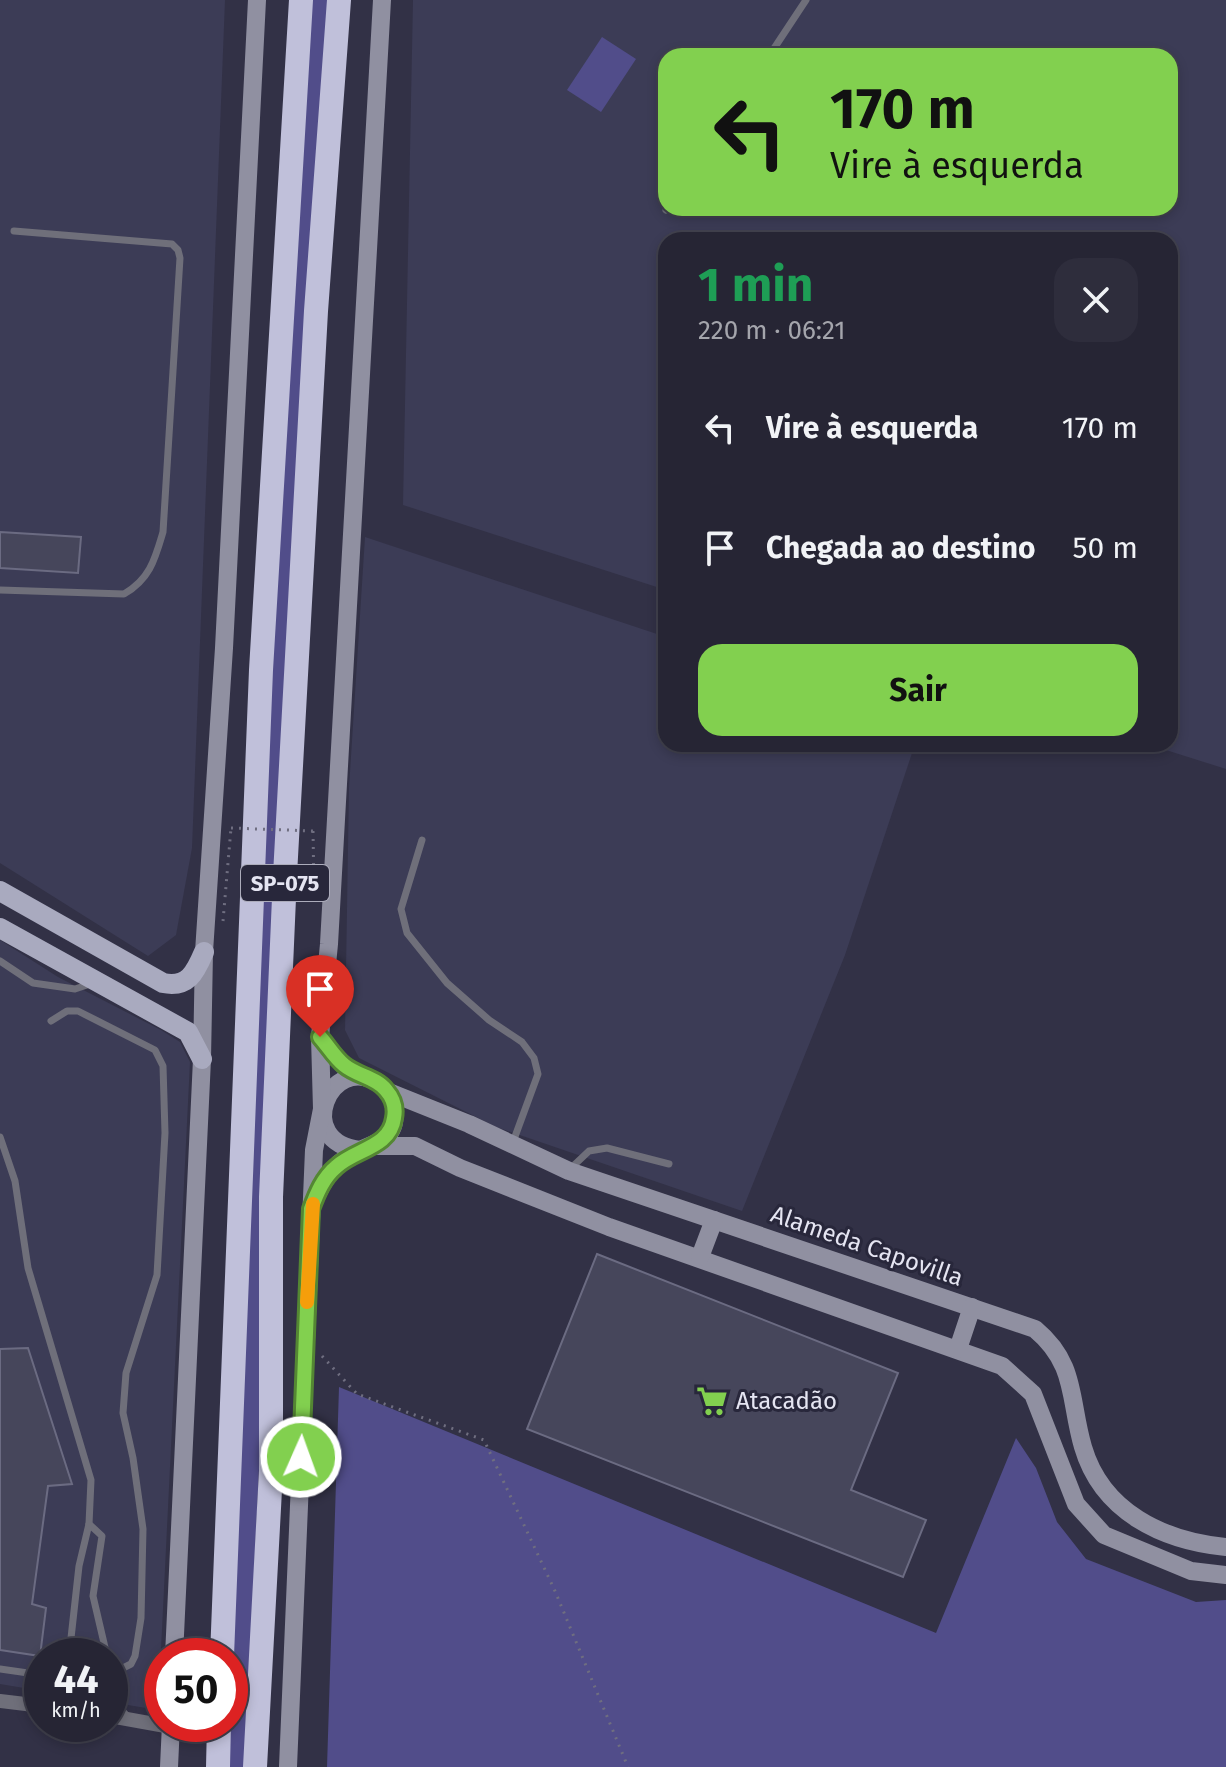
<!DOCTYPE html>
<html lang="pt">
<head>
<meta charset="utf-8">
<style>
	body { margin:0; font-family:"Fira Sans",sans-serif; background:#2e2d3c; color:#f1f3f6; height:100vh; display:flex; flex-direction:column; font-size:30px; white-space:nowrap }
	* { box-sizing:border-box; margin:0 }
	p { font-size:26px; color:#a4a5ac }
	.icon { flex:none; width:44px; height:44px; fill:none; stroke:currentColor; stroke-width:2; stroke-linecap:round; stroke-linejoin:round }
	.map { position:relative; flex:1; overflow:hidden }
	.drawer { position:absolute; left:658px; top:232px; width:520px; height:520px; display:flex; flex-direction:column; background:#262534; border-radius:24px; box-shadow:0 4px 12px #0003,0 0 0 2px #42424f }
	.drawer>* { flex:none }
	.banner { position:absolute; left:658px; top:48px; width:520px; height:168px; border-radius:24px; box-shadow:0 4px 12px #0003,0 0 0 2px #42424f; background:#82d04f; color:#111; overflow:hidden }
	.speed { position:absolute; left:24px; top:1638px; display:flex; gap:16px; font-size:40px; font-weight:700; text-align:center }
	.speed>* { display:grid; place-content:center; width:104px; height:104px; border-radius:50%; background:#262534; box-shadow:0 4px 12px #0003,0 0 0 2px #42424f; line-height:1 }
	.speed small { font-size:20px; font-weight:400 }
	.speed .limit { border:12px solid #d22; background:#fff; color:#111 }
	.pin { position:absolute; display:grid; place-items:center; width:68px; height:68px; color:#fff; margin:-82px -34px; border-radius:50% 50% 50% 0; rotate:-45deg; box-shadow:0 0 8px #0007 }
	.pin .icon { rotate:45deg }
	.me { position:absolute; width:88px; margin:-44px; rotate:2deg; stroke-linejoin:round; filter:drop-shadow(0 0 6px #0008) }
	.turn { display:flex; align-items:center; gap:28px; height:168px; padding:0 40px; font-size:36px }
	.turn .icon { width:104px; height:104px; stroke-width:2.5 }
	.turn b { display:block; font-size:56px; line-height:68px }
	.round { display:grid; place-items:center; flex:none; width:84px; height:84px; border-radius:24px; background:#2e2d3c }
	.overview { display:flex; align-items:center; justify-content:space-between; height:136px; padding:0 40px }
	h1 { font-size:48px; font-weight:700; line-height:60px; color:#1e9e55 }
	.action { display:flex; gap:16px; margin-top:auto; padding:16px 40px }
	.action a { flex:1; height:92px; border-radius:24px; background:#82d04f; color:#111; font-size:32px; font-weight:700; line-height:92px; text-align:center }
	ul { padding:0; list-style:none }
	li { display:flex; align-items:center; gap:24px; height:120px; padding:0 40px }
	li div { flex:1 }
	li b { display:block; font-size:30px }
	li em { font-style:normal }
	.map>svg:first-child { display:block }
</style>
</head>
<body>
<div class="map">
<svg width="1226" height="1767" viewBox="0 0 1226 1767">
	<rect width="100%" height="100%" fill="#323146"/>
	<g fill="#3c3c56" fill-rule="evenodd">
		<path d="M 0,0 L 225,0 L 192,848 L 176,935 L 148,956 L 0,863 Z"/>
		<path d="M 413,0 L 1226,0 L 1226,769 L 1147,744 L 1170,744 L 1170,240 L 666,240 L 666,590 L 403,505 ZM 666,56 L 1170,56 L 1170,208 L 666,208 Z"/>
		<path d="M 365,537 L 666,637 L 666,744 L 915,744 L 845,955 L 742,1211 L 496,1127 L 359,1058 L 345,1030 L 349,788 Z"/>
		<path d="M 0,940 L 58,977 L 161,1030 L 180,1042 L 190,1062 L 158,1710 L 110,1702 L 110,1656 L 42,1656 L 42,1691 L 0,1684 Z"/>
	</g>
	<g fill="#514d8a">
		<path d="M 310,0 L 328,0 L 245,1767 L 228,1767 L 263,789 Z"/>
		<path d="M 602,37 L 636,59 L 601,112 L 567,90 Z"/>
		<path d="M 339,1387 L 936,1633 L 1016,1438 L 1036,1468 L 1057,1522 L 1086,1559 L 1196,1602 L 1226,1600 L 1226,1767 L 327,1767 Z"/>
	</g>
	<g fill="#46465b" stroke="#6b6b82" stroke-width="2">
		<path d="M 0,532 L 81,537 L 78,573 L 0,568 Z"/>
		<path d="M 597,1254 L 898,1373 L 851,1490 L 926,1520 L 903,1577 L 527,1429 Z"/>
		<path d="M 28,1348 L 72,1484 L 48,1486 L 32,1604 L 46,1608 L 40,1656 L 0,1650 L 0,1349 Z"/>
	</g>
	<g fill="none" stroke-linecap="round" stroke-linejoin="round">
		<g stroke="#6f6e80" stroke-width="3" stroke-dasharray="2 6" stroke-linecap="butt">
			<path d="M 313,831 L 314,891"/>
			<path d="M 223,921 L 231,828"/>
			<path d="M 322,1356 L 357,1394 L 484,1440 L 555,1591 L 628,1767"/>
		</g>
		<g stroke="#6f6f7a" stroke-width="7">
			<path d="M 769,56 L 806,0"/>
			<path d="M 666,210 L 667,208"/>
			<path d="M 0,590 L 124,594 C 150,579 155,559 163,532 L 180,258 L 178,250 L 172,244 L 14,231"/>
			<path d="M 422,840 L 401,909 L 407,933 L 447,983 L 489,1020 L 522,1042 L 534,1058 L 538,1074 L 513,1142"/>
			<path d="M 0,961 L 33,983 L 75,989 L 90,984"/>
			<path d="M 51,1021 L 67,1011 L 78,1011 L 155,1050 L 163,1066 L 165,1133 L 157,1275 L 126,1373 L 123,1413 L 133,1458 L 143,1529 L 141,1618 L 135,1656 L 131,1664 L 121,1669 L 110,1661"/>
			<path d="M 0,1137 L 15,1181 L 28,1268 L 91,1480 L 89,1524 L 79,1566 L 69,1656"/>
			<path d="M 570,1169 L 589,1151 L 607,1148 L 669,1164"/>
			<path d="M 89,1524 L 102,1536 L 93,1596 L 107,1656"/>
			<path d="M 0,1669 L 42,1675"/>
			<path d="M 110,1697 L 128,1717"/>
		</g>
		<g stroke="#6f6f7a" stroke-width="14">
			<path d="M 0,1701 L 42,1706"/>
			<path d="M 110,1716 L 171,1727"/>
		</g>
		<g stroke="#9090a1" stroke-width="18">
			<path d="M 320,1037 L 343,1065 L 364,1077"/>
			<path d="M 389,1092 L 469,1124 L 569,1171 L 1035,1329 C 1077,1364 1069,1399 1083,1447 C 1102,1512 1163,1541 1226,1547"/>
			<path d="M 374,1146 L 415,1146 L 460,1168 L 609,1227 L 1002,1366 L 1033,1394 L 1076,1504 L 1104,1535 L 1191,1571 L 1226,1575"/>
			<path d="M 315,1199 C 323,1182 332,1166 349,1156 C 370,1142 399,1144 394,1108 C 393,1097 387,1088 378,1083 C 330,1052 292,1142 360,1150"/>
			<path d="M 700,1257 L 714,1220"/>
			<path d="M 958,1349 L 972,1307"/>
			<path d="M 174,1656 L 202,1059 L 204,952 L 224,648 L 257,0"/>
			<path d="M 169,1767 L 171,1724"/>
			<path d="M 288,1767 L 314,1150 L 322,1109 L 320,1037 L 329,944 L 382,0"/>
		</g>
		<g stroke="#a9aabf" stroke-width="20">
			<path d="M 0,891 L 163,983 C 188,988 195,973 204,952"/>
			<path d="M 0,928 L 188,1032 L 202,1059"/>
		</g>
		<g stroke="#c0c0da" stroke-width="24">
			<path d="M 222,1656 L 261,670 L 301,0"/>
			<path d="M 218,1767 L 219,1724"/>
			<path d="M 255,1767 L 271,1471 L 271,1197 L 285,875 L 316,311 L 339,0"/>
		</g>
		<path stroke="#6f6e80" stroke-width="3" stroke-dasharray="2 6" stroke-linecap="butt" d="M 231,828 L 313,831"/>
	</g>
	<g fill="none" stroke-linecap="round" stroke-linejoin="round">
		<defs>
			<path id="route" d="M 301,1457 L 311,1209 C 317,1193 323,1178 336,1167 C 355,1149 390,1148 394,1118 C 396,1108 393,1098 386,1090 C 376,1077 357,1076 344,1065 C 335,1058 328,1046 320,1037"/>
		</defs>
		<use href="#route" stroke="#548733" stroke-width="20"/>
		<use href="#route" stroke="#82d04f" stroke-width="14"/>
		<path stroke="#f59e0b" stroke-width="14" d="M 307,1302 L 313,1204"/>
	</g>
	<defs>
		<symbol id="supermarket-bare" viewBox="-9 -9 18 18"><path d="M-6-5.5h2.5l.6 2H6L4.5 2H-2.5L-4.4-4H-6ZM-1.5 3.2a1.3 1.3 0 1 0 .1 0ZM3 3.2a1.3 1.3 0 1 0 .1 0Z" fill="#82d04f" stroke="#28273b" stroke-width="2.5" paint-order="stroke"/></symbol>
	</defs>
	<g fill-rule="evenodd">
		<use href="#supermarket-bare" x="690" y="1379" width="44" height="44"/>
	</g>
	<g text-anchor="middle" stroke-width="6" stroke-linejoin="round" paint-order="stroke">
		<rect fill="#28273b" stroke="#acacbb" stroke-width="2" x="241" y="865" width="88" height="36" rx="6"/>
		<g font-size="22" font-weight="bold" fill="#e5e5f2">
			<text x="285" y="891">SP-075</text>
		</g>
		<g font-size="24" fill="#e5e5f2" stroke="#28273b">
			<text transform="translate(867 1246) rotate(19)" y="8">Alameda Capovilla</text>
		</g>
		<g font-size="24" fill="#e5e5f2" stroke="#28273b" text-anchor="start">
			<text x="736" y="1409">Atacadão</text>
		</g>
	</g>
</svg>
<div class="speed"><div>44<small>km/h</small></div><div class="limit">50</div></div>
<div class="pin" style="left:320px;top:1037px;background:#d93025"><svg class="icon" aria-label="arrive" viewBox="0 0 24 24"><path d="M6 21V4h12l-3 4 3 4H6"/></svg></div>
<svg class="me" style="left:301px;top:1457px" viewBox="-20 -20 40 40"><circle r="17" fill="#82d04f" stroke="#fff" stroke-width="3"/><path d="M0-11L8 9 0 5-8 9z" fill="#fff"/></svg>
<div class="banner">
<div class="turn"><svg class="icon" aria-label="left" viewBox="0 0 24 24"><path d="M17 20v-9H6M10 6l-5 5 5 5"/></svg><div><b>170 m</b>Vire à esquerda</div></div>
</div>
<section class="drawer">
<div class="overview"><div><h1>1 min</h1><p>220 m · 06:21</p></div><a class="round"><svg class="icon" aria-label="close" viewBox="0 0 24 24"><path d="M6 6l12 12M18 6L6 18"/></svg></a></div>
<ul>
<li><svg class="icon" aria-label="left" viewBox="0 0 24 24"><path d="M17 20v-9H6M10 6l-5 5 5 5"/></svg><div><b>Vire à esquerda</b></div><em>170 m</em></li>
<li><svg class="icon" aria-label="arrive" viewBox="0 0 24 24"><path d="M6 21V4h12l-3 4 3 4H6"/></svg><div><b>Chegada ao destino</b></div><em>50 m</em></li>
</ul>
<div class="action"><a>Sair</a></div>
</section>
</div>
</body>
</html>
